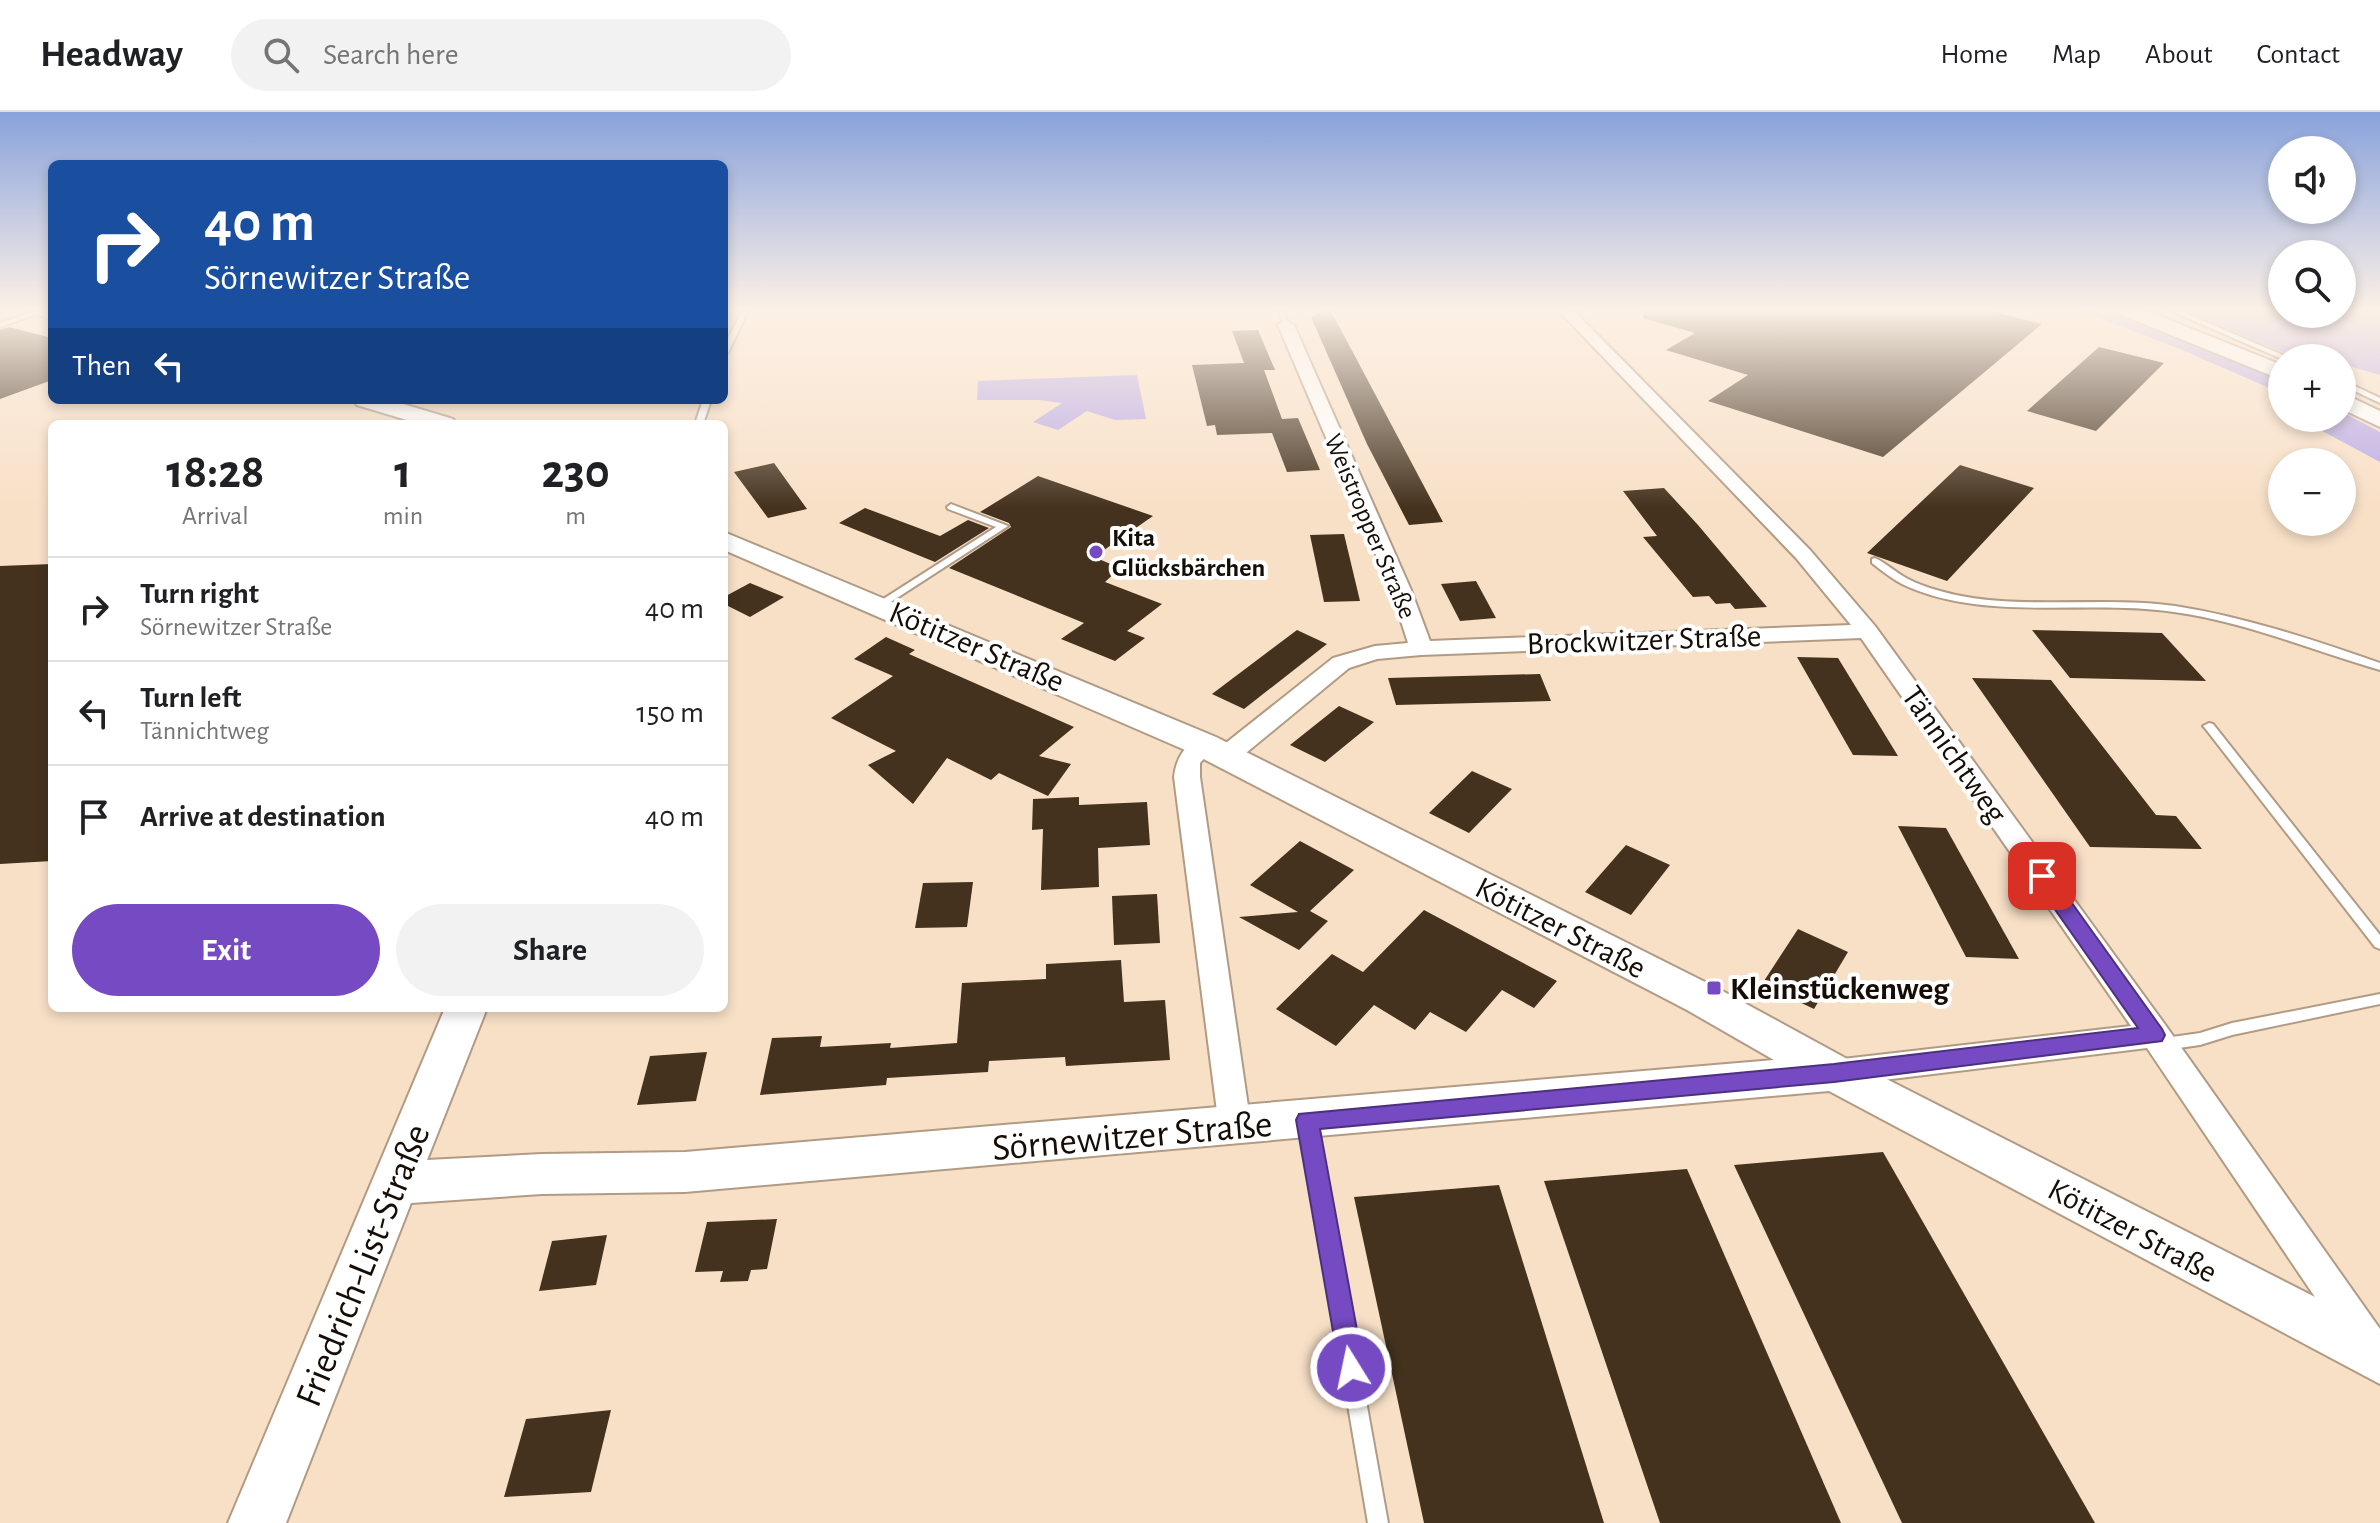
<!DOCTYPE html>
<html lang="en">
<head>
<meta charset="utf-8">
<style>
	body { margin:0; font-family:"Alegreya Sans",sans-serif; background:#f2f2f2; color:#202124; height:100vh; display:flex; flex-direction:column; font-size:30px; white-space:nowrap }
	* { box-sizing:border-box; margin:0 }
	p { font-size:26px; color:#757577 }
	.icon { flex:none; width:44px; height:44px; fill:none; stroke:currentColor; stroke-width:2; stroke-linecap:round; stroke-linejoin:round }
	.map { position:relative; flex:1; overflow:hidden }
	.drawer { position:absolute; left:48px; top:308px; width:680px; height:592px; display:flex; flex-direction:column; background:#fff; border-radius:12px; box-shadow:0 4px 12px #0003 }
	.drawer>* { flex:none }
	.banner { position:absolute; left:48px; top:48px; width:680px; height:244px; border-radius:12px; box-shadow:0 4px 12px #0003; background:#1a4fa0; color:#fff; overflow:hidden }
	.fabs { position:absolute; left:2268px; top:24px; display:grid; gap:16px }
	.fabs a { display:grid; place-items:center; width:88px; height:88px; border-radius:50%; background:#fff; box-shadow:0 4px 12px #0003; font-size:40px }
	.pin { position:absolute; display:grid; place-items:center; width:68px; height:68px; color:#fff; margin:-34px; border-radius:16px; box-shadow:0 4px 12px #0006 }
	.me { position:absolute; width:88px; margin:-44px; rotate:350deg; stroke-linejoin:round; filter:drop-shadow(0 0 6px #0008) }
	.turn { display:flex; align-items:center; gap:28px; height:168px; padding:0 24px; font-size:36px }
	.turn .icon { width:104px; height:104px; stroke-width:2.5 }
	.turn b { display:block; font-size:56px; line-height:68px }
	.then { display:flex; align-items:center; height:76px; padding:0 24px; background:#0003; gap:16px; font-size:30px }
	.eta { display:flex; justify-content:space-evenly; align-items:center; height:136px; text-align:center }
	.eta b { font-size:48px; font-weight:600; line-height:56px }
	.primary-button { display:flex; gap:16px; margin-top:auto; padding:16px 24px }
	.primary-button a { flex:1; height:92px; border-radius:48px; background:#764ac3; color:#fff; font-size:32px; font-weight:600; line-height:92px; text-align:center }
	.primary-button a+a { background:#f2f2f2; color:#202124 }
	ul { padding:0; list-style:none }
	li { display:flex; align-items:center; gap:24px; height:104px; padding:0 24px; border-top:2px solid #e0e0e0 }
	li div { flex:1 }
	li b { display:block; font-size:30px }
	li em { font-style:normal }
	header { display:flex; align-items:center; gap:48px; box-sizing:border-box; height:112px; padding:0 40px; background:#fff; border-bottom:2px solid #e0e0e0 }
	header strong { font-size:38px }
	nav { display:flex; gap:44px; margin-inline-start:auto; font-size:28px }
	.search { width:560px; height:72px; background:#f2f2f2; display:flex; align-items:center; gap:20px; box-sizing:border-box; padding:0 28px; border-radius:44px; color:#757577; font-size:30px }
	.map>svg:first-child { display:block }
</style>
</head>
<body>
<header>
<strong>Headway</strong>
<div class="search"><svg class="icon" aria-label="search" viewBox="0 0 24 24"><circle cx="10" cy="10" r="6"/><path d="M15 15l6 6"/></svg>Search here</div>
<nav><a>Home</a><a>Map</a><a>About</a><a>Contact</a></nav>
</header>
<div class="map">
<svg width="2380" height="1411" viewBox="0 0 2380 1411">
	<rect width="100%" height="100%" fill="#f8e0c7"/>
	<g fill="#b9a9e6">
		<path d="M 2081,199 C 2145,199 2223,243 2282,270 L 2282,292 L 2267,275 L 2180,237 Z"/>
		<path d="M 2183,199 L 2282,199 L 2282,202 L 2380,199 L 2380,263 L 2342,252 L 2342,246 L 2295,245 Z"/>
		<path d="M 1137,263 L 1146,307 L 1115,308 L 1087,299 L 1058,318 L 1033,310 L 1062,291 L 1039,288 L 977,288 L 978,269 Z"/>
		<path d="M 2342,300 L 2380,320 L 2380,350 L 2298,306 L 2342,306 Z"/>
	</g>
	<g fill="#44321e">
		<path d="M 1323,199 L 1331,199 L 1443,410 L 1409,413 L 1367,332 L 1311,205 Z"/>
		<path d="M 1644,199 L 1990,199 L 2042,212 L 1883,345 L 1708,289 L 1748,263 L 1666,238 L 1695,221 L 1643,206 Z"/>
		<path d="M 9,215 L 52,226 L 52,268 L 0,287 L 0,218 Z"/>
		<path d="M 1258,218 L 1275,258 L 1264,258 L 1282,307 L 1298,306 L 1320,358 L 1287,360 L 1272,321 L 1217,323 L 1215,313 L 1207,314 L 1192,253 L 1244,251 L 1232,219 Z"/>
		<path d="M 2099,235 L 2164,251 L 2096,319 L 2027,299 Z"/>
		<path d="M 774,351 L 789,372 L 807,397 L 768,406 L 734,360 Z"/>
		<path d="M 1960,353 L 2034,376 L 1947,469 L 1867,441 Z"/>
		<path d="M 1038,364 L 1153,404 L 1094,445 L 1120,456 L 1105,470 L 1162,492 L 1127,519 L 1145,526 L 1115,549 L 1061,527 L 1084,511 L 949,456 L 1011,415 L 1009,411 L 980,400 Z"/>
		<path d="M 1664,376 L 1698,413 L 1767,495 L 1735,497 L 1730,491 L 1716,492 L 1709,484 L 1693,485 L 1643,425 L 1657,424 L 1623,379 Z"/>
		<path d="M 865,396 L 940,424 L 968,408 L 989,416 L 935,450 L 839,411 Z"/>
		<path d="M 1344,422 L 1360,489 L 1324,490 L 1310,423 Z"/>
		<path d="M 52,452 L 52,749 L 0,752 L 0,454 Z"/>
		<path d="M 1476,469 L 1496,506 L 1460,509 L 1441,472 Z"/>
		<path d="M 750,471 L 784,485 L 750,505 L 724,492 L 724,485 Z"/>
		<path d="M 1297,518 L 1327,532 L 1244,597 L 1212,582 Z"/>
		<path d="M 2032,518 L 2162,521 L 2206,569 L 2070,566 Z"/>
		<path d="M 886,525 L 915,538 L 909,542 L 1074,615 L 1039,644 L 1071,652 L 1048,684 L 999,661 L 991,668 L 947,646 L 913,692 L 868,653 L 896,639 L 831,606 L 893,564 L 854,547 Z"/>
		<path d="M 1797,545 L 1838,546 L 1898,644 L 1853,643 Z"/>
		<path d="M 1540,562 L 1551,589 L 1396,593 L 1388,566 Z"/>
		<path d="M 1972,566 L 2051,568 L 2156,703 L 2176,704 L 2202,737 L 2090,735 Z"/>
		<path d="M 1339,594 L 1374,610 L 1325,650 L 1290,633 Z"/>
		<path d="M 1472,659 L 1512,677 L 1469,721 L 1429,701 Z"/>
		<path d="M 1079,685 L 1079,693 L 1147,690 L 1150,733 L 1098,736 L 1099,775 L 1041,778 L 1043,717 L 1032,718 L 1033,687 Z"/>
		<path d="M 1898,714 L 1946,716 L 2019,847 L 1966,845 Z"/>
		<path d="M 1300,729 L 1354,758 L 1310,799 L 1328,809 L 1299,838 L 1239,805 L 1298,800 L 1250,773 Z"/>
		<path d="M 1626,733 L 1670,753 L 1631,803 L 1585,780 Z"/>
		<path d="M 973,770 L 967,815 L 915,816 L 923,771 Z"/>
		<path d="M 1157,782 L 1160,831 L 1114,833 L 1112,784 Z"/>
		<path d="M 1424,798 L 1557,869 L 1534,896 L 1502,878 L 1466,920 L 1430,900 L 1415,918 L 1374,893 L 1336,934 L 1276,897 L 1332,842 L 1363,860 Z"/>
		<path d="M 1798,817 L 1848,840 L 1814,897 L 1762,872 Z"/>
		<path d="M 1121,848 L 1124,890 L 1165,888 L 1170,948 L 1066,954 L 1065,945 L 989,949 L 988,960 L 887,966 L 886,973 L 760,983 L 772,926 L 822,924 L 820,935 L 891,931 L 890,936 L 957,931 L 962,871 L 1046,867 L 1046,852 Z"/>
		<path d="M 707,940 L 696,989 L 637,993 L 650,944 Z"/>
		<path d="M 1883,1040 L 2095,1411 L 1902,1411 L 1734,1053 Z"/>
		<path d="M 1687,1057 L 1841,1411 L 1660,1411 L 1544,1069 Z"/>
		<path d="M 1499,1073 L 1604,1411 L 1424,1411 L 1354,1085 Z"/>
		<path d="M 777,1107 L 767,1157 L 751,1158 L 748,1169 L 720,1170 L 723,1159 L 695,1160 L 707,1110 Z"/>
		<path d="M 607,1123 L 596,1173 L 539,1179 L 552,1129 Z"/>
		<path d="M 611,1298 L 591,1380 L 504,1385 L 526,1307 Z"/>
	</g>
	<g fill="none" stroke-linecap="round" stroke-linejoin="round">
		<defs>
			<g id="lane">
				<path d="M 35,199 L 45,199 L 0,215 L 0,211 Z"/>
				<path d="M 742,199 L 748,199 L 728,241 L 724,243 L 724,234 Z"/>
				<path d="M 1279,199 L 1285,199 L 1288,214 L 1283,213 Z"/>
				<path d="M 2171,199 L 2180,199 L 2290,246 L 2282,247 Z"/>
				<path d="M 2342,268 L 2380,286 L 2380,291 L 2342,273 Z"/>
				<path d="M 703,288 L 711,288 L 703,312 L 695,312 Z"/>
				<path d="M 951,392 L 1008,414 L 883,495 L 877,495 L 877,491 L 996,415 L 948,397 L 947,395 Z"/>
				<path d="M 1875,446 C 1886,451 1895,460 1906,466 C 1915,471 1929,476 1940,479 C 2012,500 2100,483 2175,494 C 2245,505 2314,528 2380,551 L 2380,558 C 2311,538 2246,510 2174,500 C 2087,487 1983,511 1902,472 C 1891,466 1881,458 1872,451 L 1872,447 Z"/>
				<path d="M 2209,611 L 2213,612 L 2380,823 L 2380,837 L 2375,835 L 2205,616 L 2203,614 Z"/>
				<path d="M 2380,882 L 2380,892 L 2232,923 L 2200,933 L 2165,938 L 2160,936 L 2158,932 L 2160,928 L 2165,926 L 2200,921 L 2232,911 Z"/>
				<path d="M 1308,1005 L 1313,1006 L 1316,1011 L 1388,1411 L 1368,1411 L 1300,1011 L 1303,1006 Z"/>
			</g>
			<g id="street">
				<path d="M 1559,199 L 1574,199 L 1810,438 L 1875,514 L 2166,914 L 2380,1217 L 2380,1243 L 2367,1248 L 2354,1243 L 2147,936 L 1834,974 L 1823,970 L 1818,961 L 1823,952 L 1834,948 L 2131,914 L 1861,526 L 1421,543 L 1377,547 L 1349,556 L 1235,650 L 1217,650 L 1214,644 L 1217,638 L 1333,546 L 1375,534 L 1408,531 L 1391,478 L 1278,213 L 1286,208 L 1294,213 L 1411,478 L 1430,529 L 1851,513 L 1796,446 Z"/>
				<path d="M 1204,625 L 1213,628 L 1216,633 L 1200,651 L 1200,665 L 1251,1015 L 1247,1025 L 1235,1029 L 1223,1025 L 1219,1015 L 1174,665 C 1176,647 1185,630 1204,625 Z"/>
			</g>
			<g id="secondary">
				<path d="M 35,199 L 52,199 L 52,207 L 38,203 Z"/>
				<path d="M 2119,199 L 2147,199 L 2282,253 L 2282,268 L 2122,203 Z"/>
				<path d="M 2342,281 L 2380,299 L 2380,315 L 2342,297 Z"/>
				<path d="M 353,288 L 390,288 L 453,307 L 457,312 L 420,312 L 357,293 Z"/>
				<path d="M 724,420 L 1216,625 L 1717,876 L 1849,948 L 2380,1218 L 2380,1272 L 1829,979 L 685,1080 L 542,1082 L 411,1091 L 286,1411 L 228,1411 L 445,896 L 487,896 L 427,1048 L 542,1042 L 685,1040 L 1774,948 L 1687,898 L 1192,641 L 724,438 Z"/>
			</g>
		</defs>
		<use href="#lane" stroke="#b19b84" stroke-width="4"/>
		<use href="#street" stroke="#b19b84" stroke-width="4"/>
		<use href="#secondary" stroke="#b19b84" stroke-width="4"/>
		<use href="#lane" fill="#fff" fill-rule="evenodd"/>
		<use href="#street" fill="#fff" fill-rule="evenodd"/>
		<use href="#secondary" fill="#fff" fill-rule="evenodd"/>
	</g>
	<linearGradient id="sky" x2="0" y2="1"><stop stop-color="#89a2dc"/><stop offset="0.5" stop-color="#fcf1e6"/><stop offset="1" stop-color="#fcf1e6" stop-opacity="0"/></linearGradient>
	<rect width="2380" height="396" fill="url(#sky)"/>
	<path fill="#764ac3" stroke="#4d307f" stroke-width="2" d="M 2042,757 L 2049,759 L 2162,917 L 2165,923 L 2162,929 L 1834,970 L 1320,1017 L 1364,1256 L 1360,1265 L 1351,1269 L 1341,1265 L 1296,1008 L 1299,1002 L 1834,952 L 2138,916 L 2035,769 L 2032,764 Z"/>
	<g fill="#764ac3" stroke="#fff" stroke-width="3">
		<circle cx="1096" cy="440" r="8"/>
		<rect x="1706" y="868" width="16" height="16" rx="4"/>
	</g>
	<g text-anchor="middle" stroke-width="8" stroke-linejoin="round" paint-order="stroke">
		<g font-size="26" fill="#160e06" stroke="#fff">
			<text transform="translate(1371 414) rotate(67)" y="9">Weistropper Straße</text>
		</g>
		<g font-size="26" font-weight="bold" fill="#160e06" stroke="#fff" text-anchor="start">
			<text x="1112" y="434">Kita<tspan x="1112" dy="30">Glücksbärchen</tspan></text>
		</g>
		<g font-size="32" fill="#160e06" stroke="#fff">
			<text transform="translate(1644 527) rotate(-2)" y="11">Brockwitzer Straße</text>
			<text transform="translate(977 534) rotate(23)" y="11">Kötitzer Straße</text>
			<text transform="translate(1955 642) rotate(55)" y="11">Tännichtweg</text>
			<text transform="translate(1561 815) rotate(27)" y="11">Kötitzer Straße</text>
			<text transform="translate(2133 1118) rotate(28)" y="11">Kötitzer Straße</text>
		</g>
		<g font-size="32" font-weight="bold" fill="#160e06" stroke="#fff" text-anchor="start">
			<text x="1730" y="887">Kleinstückenweg</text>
		</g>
		<g font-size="38" fill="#160e06" stroke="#fff">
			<text transform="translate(1132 1023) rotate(-5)" y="13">Sörnewitzer Straße</text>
			<text transform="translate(362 1153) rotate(-68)" y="13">Friedrich-List-Straße</text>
		</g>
	</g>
</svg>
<div class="fabs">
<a><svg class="icon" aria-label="sound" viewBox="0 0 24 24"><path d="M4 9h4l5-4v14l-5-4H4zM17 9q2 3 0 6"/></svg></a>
<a><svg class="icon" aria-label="search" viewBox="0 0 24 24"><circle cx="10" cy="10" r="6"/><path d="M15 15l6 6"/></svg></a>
<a>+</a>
<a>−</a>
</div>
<div class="pin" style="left:2042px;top:764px;background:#d93025"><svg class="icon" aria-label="arrive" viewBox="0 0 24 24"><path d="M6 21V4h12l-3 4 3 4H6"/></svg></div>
<svg class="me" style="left:1351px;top:1256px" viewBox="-20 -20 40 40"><circle r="17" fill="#764ac3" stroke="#fff" stroke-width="3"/><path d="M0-11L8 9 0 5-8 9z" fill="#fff"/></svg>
<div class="banner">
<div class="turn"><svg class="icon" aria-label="right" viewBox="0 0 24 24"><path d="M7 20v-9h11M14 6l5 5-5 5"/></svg><div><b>40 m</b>Sörnewitzer Straße</div></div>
<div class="then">Then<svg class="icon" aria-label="left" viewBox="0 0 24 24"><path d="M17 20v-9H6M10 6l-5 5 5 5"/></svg></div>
</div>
<section class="drawer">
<div class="eta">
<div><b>18:28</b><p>Arrival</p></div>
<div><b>1</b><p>min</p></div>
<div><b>230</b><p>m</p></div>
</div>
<ul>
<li><svg class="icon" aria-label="right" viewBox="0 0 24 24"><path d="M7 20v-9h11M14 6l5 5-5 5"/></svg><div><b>Turn right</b><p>Sörnewitzer Straße</p></div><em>40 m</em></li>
<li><svg class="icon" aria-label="left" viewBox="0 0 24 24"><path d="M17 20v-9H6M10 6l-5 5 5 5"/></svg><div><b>Turn left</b><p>Tännichtweg</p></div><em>150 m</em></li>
<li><svg class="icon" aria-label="arrive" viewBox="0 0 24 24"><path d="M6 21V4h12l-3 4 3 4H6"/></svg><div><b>Arrive at destination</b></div><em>40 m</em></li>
</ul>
<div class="primary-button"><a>Exit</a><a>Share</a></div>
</section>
</div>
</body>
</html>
